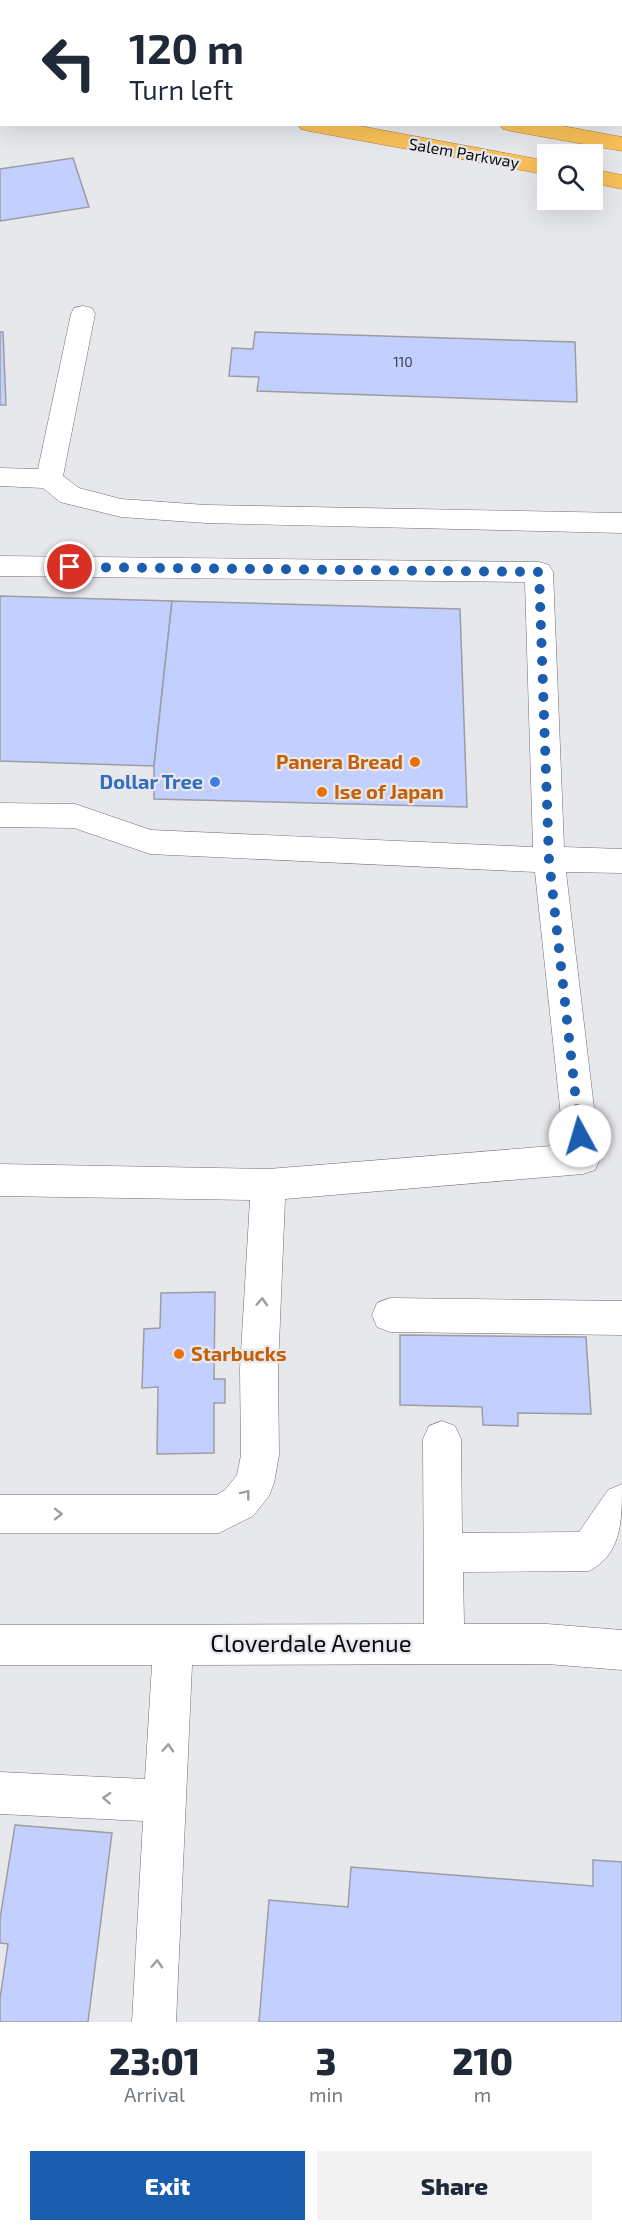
<!DOCTYPE html>
<html lang="en">
<head>
<meta charset="utf-8">
<style>
	body { margin:0; font-family:"Exo 2",sans-serif; background:#f2f2f3; color:#1f2937; height:100vh; display:flex; flex-direction:column; font-size:22px; white-space:nowrap }
	* { box-sizing:border-box; margin:0 }
	p { font-size:20px; color:#747a83 }
	.icon { flex:none; width:33px; height:33px; fill:none; stroke:currentColor; stroke-width:2; stroke-linecap:round; stroke-linejoin:round }
	.map { position:relative; height:2022px; overflow:hidden }
	.drawer { display:flex; flex-direction:column; background:#fff; flex:1 }
	.drawer>* { flex:none }
	.guide { position:absolute; left:0px; top:0px; width:622px; height:126px; box-shadow:0 6px 24px #0002; background:#fff; color:#1f2937; overflow:hidden }
	.buttons { position:absolute; left:537px; top:144px; display:grid; gap:12px }
	.buttons a { display:grid; place-items:center; width:66px; height:66px; border-radius:0px; background:#fff; box-shadow:0 6px 24px #0002; font-size:30px }
	.pin { position:absolute; display:grid; place-items:center; width:51px; height:51px; color:#fff; margin:-26px; border:3px solid #fff; border-radius:50%; box-shadow:0 2px 6px #0007 }
	.me { position:absolute; width:66px; margin:-33px; rotate:354deg; stroke-linejoin:round; filter:drop-shadow(0 0 4px #0008) }
	.turn { display:flex; align-items:center; gap:21px; height:126px; padding:0 30px; font-size:27px }
	.turn .icon { width:78px; height:78px; stroke-width:2.5 }
	.turn b { display:block; font-size:42px; line-height:51px }
	.eta { display:flex; justify-content:space-evenly; align-items:center; height:102px; text-align:center }
	.eta b { font-size:36px; font-weight:800; line-height:42px }
	.button { display:flex; gap:12px; margin-top:auto; padding:12px 30px }
	.button a { flex:1; height:69px; border-radius:0px; background:#1b5eaf; color:#fff; font-size:24px; font-weight:800; line-height:69px; text-align:center }
	.button a+a { background:#f2f2f3; color:#1f2937 }
	.map>svg:first-child { display:block }
</style>
</head>
<body>
<div class="map">
<svg width="622" height="2022" viewBox="0 0 622 2022">
	<rect width="100%" height="100%" fill="#e7e8ec"/>
	<g fill="#c3d0ff" stroke="#9c9da1" stroke-width="1.5">
		<path d="M 367,0 L 469,0 L 459,2 Z"/>
		<path d="M 73,158 L 89,207 L 0,221 L 0,169 Z"/>
		<path d="M 0,332 L 3,332 L 6,405 L 0,405 Z"/>
		<path d="M 255,332 L 575,342 L 577,402 L 257,391 L 259,377 L 229,376 L 232,348 L 253,349 Z"/>
		<path d="M 0,596 L 172,601 L 154,766 L 0,761 Z"/>
		<path d="M 172,601 L 460,609 L 467,807 L 154,799 L 154,766 Z"/>
		<path d="M 215,1292 L 214,1379 L 225,1379 L 225,1403 L 214,1403 L 214,1453 L 157,1454 L 158,1387 L 142,1388 L 144,1329 L 160,1328 L 161,1293 Z"/>
		<path d="M 400,1335 L 586,1337 L 591,1414 L 518,1413 L 518,1426 L 483,1425 L 482,1407 L 400,1405 Z"/>
		<path d="M 15,1825 L 112,1833 L 88,2022 L 0,2022 L 0,1999 L 8,1944 L 0,1943 L 0,1919 Z"/>
		<path d="M 593,1860 L 622,1862 L 622,2022 L 259,2022 L 269,1900 L 348,1907 L 351,1867 L 593,1886 Z"/>
	</g>
	<g fill="none" stroke-linecap="round" stroke-linejoin="round">
		<defs>
			<g id="minor">
				<path d="M 83,306 L 92,308 L 95,314 L 63,476 L 79,488 L 121,499 L 206,505 L 622,513 L 622,533 L 206,523 L 121,517 L 60,502 L 43,488 L 0,486 L 0,468 L 38,469 L 71,314 L 74,308 Z"/>
				<path d="M 0,556 L 539,562 L 549,565 L 553,572 L 564,847 L 622,849 L 622,873 L 566,872 L 600,1159 L 595,1170 L 583,1174 L 285,1199 L 278,1369 L 279,1455 L 274,1483 L 269,1496 L 253,1516 L 219,1533 L 0,1533 L 0,1495 L 216,1495 L 225,1490 L 237,1475 L 241,1455 L 240,1369 L 250,1200 L 0,1196 L 0,1164 L 268,1169 L 564,1145 L 535,872 L 150,854 L 74,828 L 0,827 L 0,803 L 75,804 L 151,830 L 533,847 L 525,582 L 0,576 Z"/>
				<path d="M 390,1298 L 622,1301 L 622,1335 L 390,1332 L 377,1327 L 372,1315 L 377,1303 Z"/>
				<path d="M 442,1421 L 455,1426 L 461,1439 L 462,1533 L 579,1532 L 608,1490 L 622,1484 C 622,1520 622,1554 589,1571 L 463,1572 L 464,1624 L 547,1624 L 622,1630 L 622,1670 L 547,1664 L 192,1665 L 176,2022 L 132,2022 L 143,1821 L 0,1814 L 0,1772 L 145,1779 L 152,1665 L 0,1665 L 0,1625 L 424,1624 L 423,1439 L 429,1426 Z"/>
			</g>
			<g id="major">
				<path d="M 586,0 L 608,0 L 608,2 L 587,2 Z"/>
				<path d="M 621,26 L 622,27 L 622,42 L 621,41 Z"/>
			</g>
			<g id="highway">
				<rect x="0" y="29" width="2" height="14"/>
				<rect x="0" y="60" width="2" height="14"/>
				<path d="M 298,124 L 349,124 L 548,161 L 548,175 L 309,131 L 301,129 Z"/>
				<path d="M 500,124 L 552,124 L 622,137 L 622,151 L 511,131 L 503,129 Z"/>
				<path d="M 592,169 L 622,175 L 622,189 L 592,183 Z"/>
			</g>
		</defs>
		<use href="#minor" stroke="#6e6f72" stroke-width="1"/>
		<use href="#major" stroke="#a7823f" stroke-width="1"/>
		<use href="#highway" stroke="#a7823f" stroke-width="1"/>
		<use href="#minor" fill="#fff" fill-rule="evenodd"/>
		<use href="#major" fill="#fcda9b" fill-rule="evenodd"/>
		<use href="#highway" fill="#fac159" fill-rule="evenodd"/>
	</g>
	<defs><path id="oneway-chevron" d="M-2-3.5L2.5 0L-2 3.5" fill="none" stroke-width="1.6" stroke-linecap="round" stroke-linejoin="round" transform="scale(1.5)"/></defs>
	<g stroke="#9e9e9f">
		<use href="#oneway-chevron" transform="translate(262 1302) rotate(-87)"/>
		<use href="#oneway-chevron" transform="translate(246 1494) rotate(-52)"/>
		<use href="#oneway-chevron" transform="translate(58 1514)"/>
		<use href="#oneway-chevron" transform="translate(168 1748) rotate(-87)"/>
		<use href="#oneway-chevron" transform="translate(107 1798) rotate(-177)"/>
		<use href="#oneway-chevron" transform="translate(157 1964) rotate(-87)"/>
	</g>
	<g fill="none" stroke-linecap="round" stroke-linejoin="round">
		<path stroke="#1b5eaf" stroke-width="10" stroke-dasharray="0 18" d="M 70,567 L 539,572 L 549,860 L 580,1136"/>
	</g>
	<g fill="#e8710a" stroke="#e7e8ec" stroke-width="2">
		<circle cx="415" cy="762" r="6"/>
		<circle cx="322" cy="792" r="6"/>
		<circle cx="179" cy="1354" r="6"/>
	</g>
	<circle fill="#3f7fe0" stroke="#e7e8ec" stroke-width="2" cx="215" cy="782" r="6"/>
	<g text-anchor="middle" stroke-width="4.5" stroke-linejoin="round" paint-order="stroke">
		<g font-size="14" fill="#3a3d4a">
			<text x="403" y="367">110</text>
		</g>
		<g font-size="16" fill="#0c0c0e" stroke="#e7e8ec">
			<text transform="translate(464 153) rotate(10)" y="6">Salem Parkway</text>
		</g>
		<g font-size="20" font-weight="bold" fill="#c56008" stroke="#e7e8ec" text-anchor="start">
			<text x="403" y="769" text-anchor="end">Panera Bread</text>
			<text x="334" y="799">Ise of Japan</text>
			<text x="191" y="1361">Starbucks</text>
		</g>
		<g font-size="20" font-weight="bold" fill="#366cbe" stroke="#e7e8ec" text-anchor="end">
			<text x="203" y="789">Dollar Tree</text>
		</g>
		<g font-size="24" fill="#0c0c0e" stroke="#e7e8ec">
			<text x="311" y="1652">Cloverdale Avenue</text>
		</g>
	</g>
</svg>
<div class="buttons">
<a><svg class="icon" aria-label="search" viewBox="0 0 24 24"><circle cx="10" cy="10" r="6"/><path d="M15 15l6 6"/></svg></a>
</div>
<div class="pin" style="left:70px;top:567px;background:#d93025"><svg class="icon" aria-label="arrive" viewBox="0 0 24 24"><path d="M6 21V4h12l-3 4 3 4H6"/></svg></div>
<svg class="me" style="left:580px;top:1136px" viewBox="-20 -20 40 40"><circle r="19" fill="#fff"/><path d="M0-13L10 11 0 6-10 11z" fill="#1b5eaf"/></svg>
<div class="guide">
<div class="turn"><svg class="icon" aria-label="left" viewBox="0 0 24 24"><path d="M17 20v-9H6M10 6l-5 5 5 5"/></svg><div><b>120 m</b>Turn left</div></div>
</div>
</div>
<section class="drawer">
<div class="eta">
<div><b>23:01</b><p>Arrival</p></div>
<div><b>3</b><p>min</p></div>
<div><b>210</b><p>m</p></div>
</div>
<div class="button"><a>Exit</a><a>Share</a></div>
</section>
</body>
</html>
